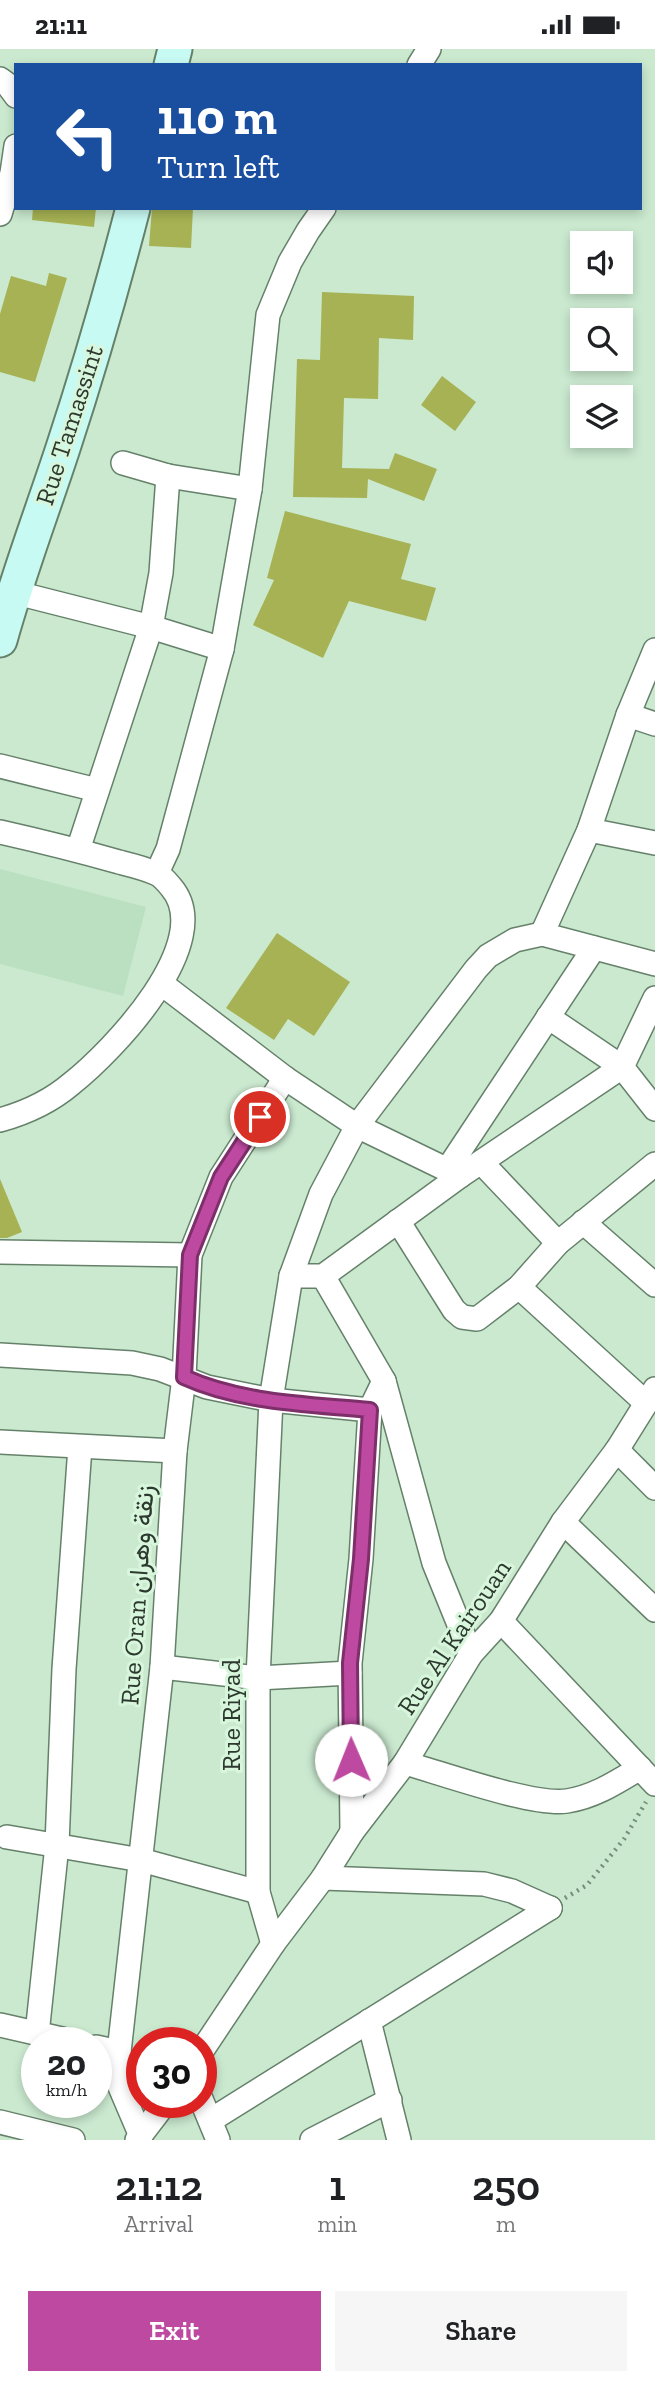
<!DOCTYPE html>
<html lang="en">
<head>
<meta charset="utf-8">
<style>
	body { margin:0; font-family:"Zilla Slab",Vazirmatn,serif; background:#f6f6f6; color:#202124; height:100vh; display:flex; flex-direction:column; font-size:26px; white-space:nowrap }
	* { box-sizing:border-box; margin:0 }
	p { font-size:23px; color:#757577 }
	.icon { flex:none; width:38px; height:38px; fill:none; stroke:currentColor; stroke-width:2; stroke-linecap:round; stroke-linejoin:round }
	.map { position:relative; height:2091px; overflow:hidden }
	.details { display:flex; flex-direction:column; background:#fff; flex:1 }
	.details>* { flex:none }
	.banner { position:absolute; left:14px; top:14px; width:628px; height:147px; border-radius:0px; box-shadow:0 4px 10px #0003; background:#1a4fa0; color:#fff; overflow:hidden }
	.controls { position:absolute; left:570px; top:182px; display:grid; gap:14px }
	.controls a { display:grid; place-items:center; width:63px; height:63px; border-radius:0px; background:#fff; box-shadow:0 4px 10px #0003; font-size:35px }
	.speed { position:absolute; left:21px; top:1978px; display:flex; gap:14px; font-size:35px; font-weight:700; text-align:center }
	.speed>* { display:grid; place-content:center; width:91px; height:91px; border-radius:50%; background:#fff; box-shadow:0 4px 10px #0003; line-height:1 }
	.speed small { font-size:18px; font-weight:400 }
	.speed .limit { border:10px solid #d22; background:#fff; color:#111 }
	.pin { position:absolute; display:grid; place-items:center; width:60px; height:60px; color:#fff; margin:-30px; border:4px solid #fff; border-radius:50%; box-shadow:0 2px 7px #0007 }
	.me { position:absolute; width:77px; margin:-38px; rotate:359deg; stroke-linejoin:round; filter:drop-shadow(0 0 5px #0008) }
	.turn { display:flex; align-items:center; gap:24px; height:147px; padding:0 28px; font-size:32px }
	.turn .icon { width:91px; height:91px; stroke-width:2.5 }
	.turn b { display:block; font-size:49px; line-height:60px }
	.eta { display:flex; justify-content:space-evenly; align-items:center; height:119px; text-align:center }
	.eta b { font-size:42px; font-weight:600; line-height:49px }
	.primary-button { display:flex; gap:14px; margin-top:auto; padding:14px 28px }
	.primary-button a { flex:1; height:80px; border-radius:0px; background:#be49a1; color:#fff; font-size:28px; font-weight:600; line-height:80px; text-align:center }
	.primary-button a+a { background:#f6f6f6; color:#202124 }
	.status { display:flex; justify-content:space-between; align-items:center; height:49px; padding:0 35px; background:#fff; direction:ltr }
	.status svg { height:19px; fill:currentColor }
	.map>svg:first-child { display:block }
</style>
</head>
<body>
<div class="status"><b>21:11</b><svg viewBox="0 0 49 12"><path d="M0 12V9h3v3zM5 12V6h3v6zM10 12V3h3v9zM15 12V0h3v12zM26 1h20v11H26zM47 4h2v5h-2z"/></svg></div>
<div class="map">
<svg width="655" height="2091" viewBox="0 0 655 2091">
	<rect width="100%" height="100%" fill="#cae9cf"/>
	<path fill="#bbe0c1" d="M 0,820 L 146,858 L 123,947 L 0,915 Z"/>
	<g fill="#a6b253">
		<path d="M 33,159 L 96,159 L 94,178 L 32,171 Z"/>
		<path d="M 152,159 L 193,159 L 191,199 L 149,197 Z"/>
		<path d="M 49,224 L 67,229 L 35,333 L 0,323 L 0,265 L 11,227 L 46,237 Z"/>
		<path d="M 322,243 L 414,247 L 413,291 L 379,289 L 378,350 L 344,349 L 342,419 L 389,420 L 395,404 L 437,420 L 424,452 L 368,430 L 367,449 L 293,448 L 297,310 L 320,311 Z"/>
		<path d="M 442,327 L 476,353 L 455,382 L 421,356 Z"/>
		<path d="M 285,462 L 411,495 L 401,530 L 436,539 L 426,572 L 349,552 L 323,609 L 253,576 L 274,531 L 267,529 Z"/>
		<path d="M 277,884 L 350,933 L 314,987 L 288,970 L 274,991 L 226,959 Z"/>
		<path d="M 0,1130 L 22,1183 L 7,1189 L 0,1189 Z"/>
	</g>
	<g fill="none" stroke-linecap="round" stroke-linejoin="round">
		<defs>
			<g id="minor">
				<path d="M 419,16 L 429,0"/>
				<path d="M 0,30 L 7,35 L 16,47"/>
				<path d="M 0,165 L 12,124 L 16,97"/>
				<path d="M 123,414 L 168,427 L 250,440"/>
				<path d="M 13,543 L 151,578 L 222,600"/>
				<path d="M 628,666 L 655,675"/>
				<path d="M 0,717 L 97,741"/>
				<path d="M 589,781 L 655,794"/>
				<path d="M 0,783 C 40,792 80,802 119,813 C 131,816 144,819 155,824 C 161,826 167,833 171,838 C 218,892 113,1002 71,1035 C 51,1052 25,1064 0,1071"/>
				<path d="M 78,801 L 151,578 L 161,524 L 168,427"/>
				<path d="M 157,824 L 168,800 L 222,600 L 250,440 L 268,266 L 290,213 L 308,182 L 324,159"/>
				<path d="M 542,885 L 589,781 L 628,666 L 655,601"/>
				<path d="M 162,935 L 285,1029 L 357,1077 L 460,1127"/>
				<path d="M 548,968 L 622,1018 L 655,1060"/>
				<path d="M 482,1114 L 558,1194"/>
				<path d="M 447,1121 L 594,899"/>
				<path d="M 398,1172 L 454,1261 L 462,1268 L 477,1270 L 519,1238 L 558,1194 L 655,1115"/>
				<path d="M 583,1173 L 655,1236"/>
				<path d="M 0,1203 L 190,1206"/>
				<path d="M 291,1227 L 323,1227 L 460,1127 L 622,1018 L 655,949"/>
				<path d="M 323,1227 L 384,1332 L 434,1514 L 471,1605"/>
				<path d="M 519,1238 L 646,1354"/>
				<path d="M 0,1306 L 132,1314 L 160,1320 L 207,1338 L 271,1351 L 370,1361"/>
				<path d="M 0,1393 L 175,1402"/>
				<path d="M 617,1401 L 655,1439"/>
				<path d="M 563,1473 L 655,1561"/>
				<path d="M 501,1572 L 655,1735"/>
				<path d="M 162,1618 L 258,1629 L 350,1624"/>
				<path d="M 405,1714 C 442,1724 532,1757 567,1752 C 594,1748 617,1733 640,1719"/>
				<path d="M 352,1783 L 350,1614 L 361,1510 L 370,1361 L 384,1332"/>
				<path d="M 7,1788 L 141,1811 L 258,1843"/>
				<path d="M 323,1829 L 484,1835 L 512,1842 L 550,1859"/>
				<path d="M 273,1895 L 258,1843 L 258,1629 L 271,1351 L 291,1227 L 321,1145 L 357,1077 L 476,920 L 488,907 L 515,891 L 542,885 L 655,915"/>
				<path d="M 369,1972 L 399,2091"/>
				<path d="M 0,1976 L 75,1993"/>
				<path d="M 37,1985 L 57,1796 L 64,1620 L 80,1398"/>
				<path d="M 96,1998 L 119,2003"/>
				<path d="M 201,2003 L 273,1895 L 323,1829 L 352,1783 L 405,1714 L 471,1605 L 501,1572 L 563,1473 L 617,1401 L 655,1340"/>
				<path d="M 201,2050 L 218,2091"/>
				<path d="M 211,2071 L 550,1859"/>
				<path d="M 0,2073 L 73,2091"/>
				<path d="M 141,2087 L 120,2038 L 119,2003 L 162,1618 L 175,1402 L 184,1328 L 190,1206 L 221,1128 L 285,1029"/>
				<path d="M 137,2091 L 166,2053"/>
				<path d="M 312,2091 L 390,2051"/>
			</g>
			<g id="secondary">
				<path d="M 171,16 L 175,0"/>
				<path d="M 0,591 C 18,526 42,463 63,399 C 89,320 112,240 133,159"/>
			</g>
		</defs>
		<use href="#minor" stroke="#65816a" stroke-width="26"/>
		<use href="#secondary" stroke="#65816a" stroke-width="37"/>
		<path stroke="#788e7c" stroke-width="4.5" stroke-dasharray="2 5" stroke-linecap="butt" d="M 565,1849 L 587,1836 L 624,1790 L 646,1753"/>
		<use href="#minor" stroke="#fff" stroke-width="23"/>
		<use href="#secondary" stroke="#c8faf4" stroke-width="33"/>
	</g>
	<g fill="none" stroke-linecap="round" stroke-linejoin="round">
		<defs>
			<path id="route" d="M 260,1068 L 221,1128 L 190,1206 L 184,1328 C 241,1354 308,1355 370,1361 L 361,1510 L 350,1614 L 351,1711"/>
		</defs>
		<use href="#route" stroke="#7c2f69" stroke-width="18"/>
		<use href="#route" stroke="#be49a1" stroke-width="12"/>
	</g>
	<g text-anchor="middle" stroke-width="6" stroke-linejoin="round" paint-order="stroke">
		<g font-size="26" fill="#2d392f" stroke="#d7f6dc">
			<text transform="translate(69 376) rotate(-72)" y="9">Rue Tamassint</text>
			<text transform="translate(137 1546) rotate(-86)" y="9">Rue Oran زنقة وهران</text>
			<text transform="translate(454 1588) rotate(-56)" y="9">Rue Al Kairouan</text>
			<text transform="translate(231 1666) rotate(-90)" y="9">Rue Riyad</text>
		</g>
	</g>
</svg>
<div class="controls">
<a><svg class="icon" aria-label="sound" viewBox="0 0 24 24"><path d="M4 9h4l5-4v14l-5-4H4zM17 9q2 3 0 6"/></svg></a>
<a><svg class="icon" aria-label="search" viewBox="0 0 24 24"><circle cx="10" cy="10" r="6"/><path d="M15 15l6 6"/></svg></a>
<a><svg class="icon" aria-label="layers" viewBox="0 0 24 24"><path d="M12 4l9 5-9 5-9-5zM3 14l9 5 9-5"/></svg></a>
</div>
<div class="speed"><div>20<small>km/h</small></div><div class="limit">30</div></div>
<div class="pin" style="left:260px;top:1068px;background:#d93025"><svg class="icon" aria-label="arrive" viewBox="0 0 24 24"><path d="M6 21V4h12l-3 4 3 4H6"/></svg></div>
<svg class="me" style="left:351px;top:1711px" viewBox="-20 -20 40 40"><circle r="19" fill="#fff"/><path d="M0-13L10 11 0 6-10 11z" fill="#be49a1"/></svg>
<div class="banner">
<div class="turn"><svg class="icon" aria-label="left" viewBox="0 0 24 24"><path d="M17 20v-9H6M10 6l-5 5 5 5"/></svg><div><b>110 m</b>Turn left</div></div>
</div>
</div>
<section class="details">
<div class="eta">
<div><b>21:12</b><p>Arrival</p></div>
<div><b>1</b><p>min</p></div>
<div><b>250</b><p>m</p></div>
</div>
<div class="primary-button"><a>Exit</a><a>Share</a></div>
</section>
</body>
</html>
